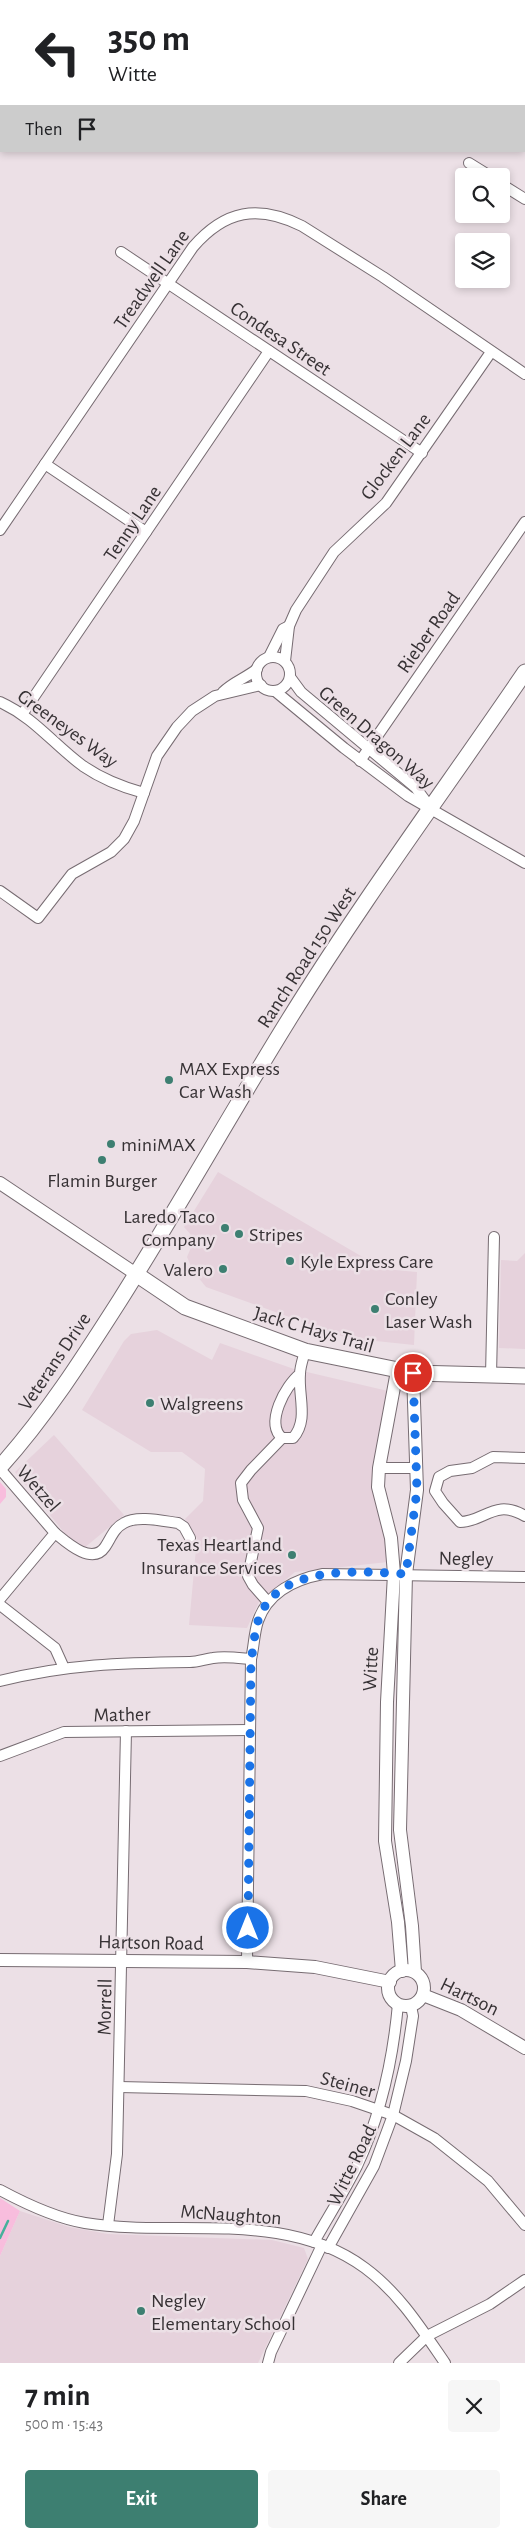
<!DOCTYPE html>
<html lang="en">
<head>
<meta charset="utf-8">
<style>
	body { margin:0; font-family:"Alegreya Sans",sans-serif; background:#f6f6f6; color:#202124; height:100vh; display:flex; flex-direction:column; font-size:19px; white-space:nowrap }
	* { box-sizing:border-box; margin:0 }
	p { font-size:16px; color:#757577 }
	.icon { flex:none; width:28px; height:28px; fill:none; stroke:currentColor; stroke-width:2; stroke-linecap:round; stroke-linejoin:round }
	.map { position:relative; height:2363px; overflow:hidden }
	.drawer { display:flex; flex-direction:column; background:#fff; flex:1 }
	.drawer>* { flex:none }
	.banner { position:absolute; left:0px; top:0px; width:525px; height:152px; box-shadow:0 2px 8px #0003; background:#fff; color:#202124; overflow:hidden }
	.buttons { position:absolute; left:455px; top:168px; display:grid; gap:10px }
	.buttons a { display:grid; place-items:center; width:55px; height:55px; border-radius:5px; background:#fff; box-shadow:0 2px 8px #0003; font-size:25px }
	.pin { position:absolute; display:grid; place-items:center; width:42px; height:42px; color:#fff; margin:-21px; border:2px solid #fff; border-radius:50%; box-shadow:0 1px 5px #0007 }
	.me { position:absolute; width:55px; margin:-28px; rotate:0deg; stroke-linejoin:round; filter:drop-shadow(0 0 4px #0008) }
	.turn { display:flex; align-items:center; gap:18px; height:105px; padding:0 25px; font-size:22px }
	.turn .icon { width:65px; height:65px; stroke-width:2.5 }
	.turn b { display:block; font-size:35px; line-height:42px }
	.then { display:flex; align-items:center; height:48px; padding:0 25px; background:#0003; gap:10px; font-size:19px }
	.round { display:grid; place-items:center; flex:none; width:52px; height:52px; border-radius:5px; background:#f6f6f6 }
	.head { display:flex; align-items:center; justify-content:space-between; height:85px; padding:0 25px }
	h1 { font-size:30px; font-weight:600; line-height:38px }
	.button { display:flex; gap:10px; margin-top:auto; padding:10px 25px }
	.button a { flex:1; height:58px; border-radius:5px; background:#3d7f71; color:#fff; font-size:20px; font-weight:600; line-height:58px; text-align:center }
	.button a+a { background:#f6f6f6; color:#202124 }
	.map>svg:first-child { display:block }
</style>
</head>
<body>
<div class="map">
<svg width="525" height="2363" viewBox="0 0 525 2363">
	<rect width="100%" height="100%" fill="#ece0e6"/>
	<g fill="#e6d2dc">
		<path d="M 218,1172 L 366,1259 L 362,1267 L 417,1272 L 414,1345 L 347,1338 L 206,1287 L 193,1271 L 187,1257 L 192,1245 L 192,1236 L 184,1227 Z"/>
		<path d="M 525,1253 L 525,1349 L 499,1348 L 501,1260 L 517,1261 Z"/>
		<path d="M 157,1330 L 212,1360 L 220,1343 L 294,1369 L 388,1391 L 374,1465 L 388,1543 L 388,1562 L 295,1572 L 259,1602 L 247,1628 L 189,1625 L 197,1538 L 185,1519 L 203,1501 L 205,1469 L 182,1452 L 151,1452 L 82,1410 L 124,1341 L 131,1334 Z"/>
		<path d="M 54,1435 L 124,1515 L 84,1548 L 67,1536 L 15,1472 Z"/>
		<path d="M 20,2211 L 69,2227 L 108,2234 L 272,2240 L 304,2248 L 308,2259 L 258,2363 L 0,2363 L 0,2256 Z"/>
	</g>
	<g fill="#f8bddd">
		<path d="M 0,1482 L 6,1489 L 6,1497 L 0,1504 Z"/>
		<path d="M 0,2198 L 20,2211 L 0,2256 Z"/>
	</g>
	<g fill="none" stroke-linecap="round" stroke-linejoin="round">
		<path stroke="#47b09b" stroke-width="2.5" d="M 0,2238 L 8,2221"/>
		<defs>
			<g id="minor">
				<path d="M 398,1 L 400,0"/>
				<path d="M 469,163 L 490,176"/>
				<path d="M 501,184 L 525,199"/>
				<path d="M 121,252 L 422,453"/>
				<path d="M 45,464 L 146,532"/>
				<path d="M 0,530 L 193,247 C 225,210 258,204 302,226 L 383,277 L 525,374"/>
				<path d="M 269,657 L 283,629 L 289,626"/>
				<circle cx="273" cy="674" r="17"/>
				<path d="M 285,661 L 289,626 L 296,610 L 334,552 L 386,503 L 491,352"/>
				<path d="M 290,677 L 301,692 L 416,788 L 430,807"/>
				<path d="M 275,691 L 344,748 L 408,796 L 525,863"/>
				<path d="M 223,692 C 233,682 246,678 257,669"/>
				<path d="M 0,702 C 35,718 53,744 83,766 C 102,779 122,787 144,793"/>
				<path d="M 23,713 L 269,351"/>
				<path d="M 360,761 L 525,522"/>
				<path d="M 0,891 L 38,918 L 72,874 L 111,852 L 124,839 L 134,821 L 157,756 L 177,727 L 192,711 L 215,696 L 261,685"/>
				<path d="M 300,1374 C 285,1386 265,1423 282,1438 L 293,1438 C 309,1420 298,1396 300,1374 C 300,1367 303,1359 305,1351"/>
				<path d="M 491,1376 L 494,1237"/>
				<path d="M 525,1458 L 493,1457 L 472,1468 L 450,1471 L 439,1477 L 435,1491 L 443,1503 L 460,1522 C 484,1522 495,1498 525,1516"/>
				<path d="M 379,1468 L 414,1468"/>
				<path d="M 0,1469 L 55,1533 L 0,1599"/>
				<path d="M 55,1533 C 66,1542 92,1566 105,1547 C 111,1538 114,1528 124,1523 C 137,1515 163,1521 178,1523 L 184,1527 L 190,1538"/>
				<path d="M 268,1602 L 253,1585 L 248,1576 L 258,1528 L 243,1500 L 241,1483 L 251,1470 L 282,1438"/>
				<path d="M 0,1605 L 55,1648 L 64,1668"/>
				<path d="M 0,1681 C 68,1664 121,1663 190,1662 C 198,1662 205,1659 213,1658 C 225,1656 239,1658 251,1659"/>
				<path d="M 0,1756 L 64,1732 L 249,1730"/>
				<path d="M 247,1962 L 251,1659 C 254,1647 254,1633 258,1621 C 268,1592 296,1579 323,1574 L 525,1577"/>
				<path d="M 119,2087 L 306,2091 L 352,2101 L 393,2115 L 434,2138 L 488,2181 L 525,2225"/>
				<path d="M 0,2190 C 26,2204 55,2218 85,2223 C 177,2238 284,2208 365,2268 C 399,2293 421,2328 445,2363"/>
				<path d="M 108,2225 L 117,2154 L 126,1731"/>
				<path d="M 314,2242 C 328,2217 344,2192 357,2166 C 381,2115 393,2059 398,2004"/>
				<path d="M 328,2248 L 374,2166 L 393,2115 L 406,2061 L 413,2016 L 411,2006"/>
				<path d="M 268,2363 L 271,2352 L 322,2245"/>
				<path d="M 399,2363 L 427,2336 L 490,2304 L 525,2280"/>
			</g>
			<g id="tertiary">
				<path d="M 0,1183 L 136,1274"/>
				<path d="M 397,1371 L 379,1468 L 378,1487 L 391,1538 L 394,1574 L 387,1702 L 385,1841 L 398,1922 L 402,1971"/>
				<path d="M 413,1373 L 417,1490 L 406,1574 L 400,1830 L 412,1926 L 415,1972"/>
				<path d="M 0,1960 L 247,1962 L 315,1967 L 390,1982"/>
				<circle cx="406" cy="1988" r="18"/>
				<path d="M 423,1995 L 461,2010 L 525,2048"/>
			</g>
			<g id="secondary">
				<path d="M 136,1274 L 185,1307 L 305,1351 L 413,1373 L 525,1376"/>
				<path d="M 0,1467 C 46,1416 83,1358 120,1300 C 178,1208 231,1113 288,1021 C 362,901 446,788 525,672"/>
			</g>
		</defs>
		<use href="#minor" stroke="#776c72" stroke-width="12"/>
		<use href="#tertiary" stroke="#776c72" stroke-width="14"/>
		<use href="#secondary" stroke="#776c72" stroke-width="17"/>
		<use href="#minor" stroke="#fff" stroke-width="10"/>
		<use href="#tertiary" stroke="#fff" stroke-width="12"/>
		<use href="#secondary" stroke="#fff" stroke-width="15"/>
	</g>
	<g fill="none" stroke-linecap="round" stroke-linejoin="round">
		<path stroke="#1a73e8" stroke-width="9" stroke-dasharray="0 16.2" d="M 248,1928 L 251,1659 C 254,1647 254,1633 258,1621 C 276,1564 358,1571 406,1574 L 417,1490 L 413,1373"/>
	</g>
	<g fill="#3d7f71" stroke="#ece0e6" stroke-width="2">
		<circle cx="169" cy="1080" r="5"/>
		<circle cx="111" cy="1144" r="5"/>
		<circle cx="102" cy="1160" r="5"/>
		<circle cx="225" cy="1228" r="5"/>
		<circle cx="239" cy="1234" r="5"/>
		<circle cx="290" cy="1261" r="5"/>
		<circle cx="223" cy="1269" r="5"/>
		<circle cx="375" cy="1309" r="5"/>
		<circle cx="150" cy="1403" r="5"/>
		<circle cx="292" cy="1555" r="5"/>
		<circle cx="141" cy="2311" r="5"/>
	</g>
	<g text-anchor="middle" stroke-width="5" stroke-linejoin="round" paint-order="stroke">
		<g font-size="20" fill="#373235" stroke="#ece0e6">
			<text transform="translate(151 279) rotate(-55)" y="7">Treadwell Lane</text>
			<text transform="translate(281 338) rotate(34)" y="7">Condesa Street</text>
			<text transform="translate(395 456) rotate(-53)" y="7">Glocken Lane</text>
			<text transform="translate(132 523) rotate(-56)" y="7">Tenny Lane</text>
			<text transform="translate(428 632) rotate(-55)" y="7">Rieber Road</text>
			<text transform="translate(68 728) rotate(36)" y="7">Greeneyes Way</text>
			<text transform="translate(377 737) rotate(41)" y="7">Green Dragon Way</text>
			<text transform="translate(306 957) rotate(-57)" y="7">Ranch Road 150 West</text>
			<text transform="translate(314 1329) rotate(16)" y="7">Jack C Hays Trail</text>
			<text transform="translate(54 1361) rotate(-56)" y="7">Veterans Drive</text>
			<text transform="translate(39 1488) rotate(49)" y="7">Wetzel</text>
			<text transform="translate(466 1558) rotate(1)" y="7">Negley</text>
			<text transform="translate(370 1669) rotate(-87)" y="7">Witte</text>
			<text transform="translate(122 1714) rotate(-1)" y="7">Mather</text>
			<text transform="translate(151 1942) rotate(1)" y="7">Hartson Road</text>
			<text transform="translate(470 1996) rotate(26)" y="7">Hartson</text>
			<text transform="translate(104 2007) rotate(-89)" y="7">Morrell</text>
			<text transform="translate(348 2084) rotate(15)" y="7">Steiner</text>
			<text transform="translate(351 2165) rotate(-64)" y="7">Witte Road</text>
			<text transform="translate(231 2214) rotate(4)" y="7">McNaughton</text>
		</g>
		<g font-size="20" fill="#373235" stroke="#ece0e6" text-anchor="start">
			<text x="179" y="1075">MAX Express<tspan x="179" dy="23">Car Wash</tspan></text>
			<text x="121" y="1151">miniMAX</text>
			<text x="102" y="1187" text-anchor="middle">Flamin Burger</text>
			<text x="215" y="1223" text-anchor="end">Laredo Taco<tspan x="215" dy="23">Company</tspan></text>
			<text x="249" y="1241">Stripes</text>
			<text x="300" y="1268">Kyle Express Care</text>
			<text x="213" y="1276" text-anchor="end">Valero</text>
			<text x="385" y="1305">Conley<tspan x="385" dy="23">Laser Wash</tspan></text>
			<text x="160" y="1410">Walgreens</text>
			<text x="282" y="1551" text-anchor="end">Texas Heartland<tspan x="282" dy="23">Insurance Services</tspan></text>
			<text x="151" y="2307">Negley<tspan x="151" dy="23">Elementary School</tspan></text>
		</g>
	</g>
</svg>
<div class="buttons">
<a><svg class="icon" aria-label="search" viewBox="0 0 24 24"><circle cx="10" cy="10" r="6"/><path d="M15 15l6 6"/></svg></a>
<a><svg class="icon" aria-label="layers" viewBox="0 0 24 24"><path d="M12 4l9 5-9 5-9-5zM3 14l9 5 9-5"/></svg></a>
</div>
<div class="pin" style="left:413px;top:1373px;background:#d93025"><svg class="icon" aria-label="arrive" viewBox="0 0 24 24"><path d="M6 21V4h12l-3 4 3 4H6"/></svg></div>
<svg class="me" style="left:248px;top:1928px" viewBox="-20 -20 40 40"><circle r="17" fill="#1a73e8" stroke="#fff" stroke-width="3"/><path d="M0-11L8 9 0 5-8 9z" fill="#fff"/></svg>
<div class="banner">
<div class="turn"><svg class="icon" aria-label="left" viewBox="0 0 24 24"><path d="M17 20v-9H6M10 6l-5 5 5 5"/></svg><div><b>350 m</b>Witte</div></div>
<div class="then">Then<svg class="icon" aria-label="arrive" viewBox="0 0 24 24"><path d="M6 21V4h12l-3 4 3 4H6"/></svg></div>
</div>
</div>
<section class="drawer">
<div class="head"><div><h1>7 min</h1><p>500 m · 15:43</p></div><a class="round"><svg class="icon" aria-label="close" viewBox="0 0 24 24"><path d="M6 6l12 12M18 6L6 18"/></svg></a></div>
<div class="button"><a>Exit</a><a>Share</a></div>
</section>
</body>
</html>
